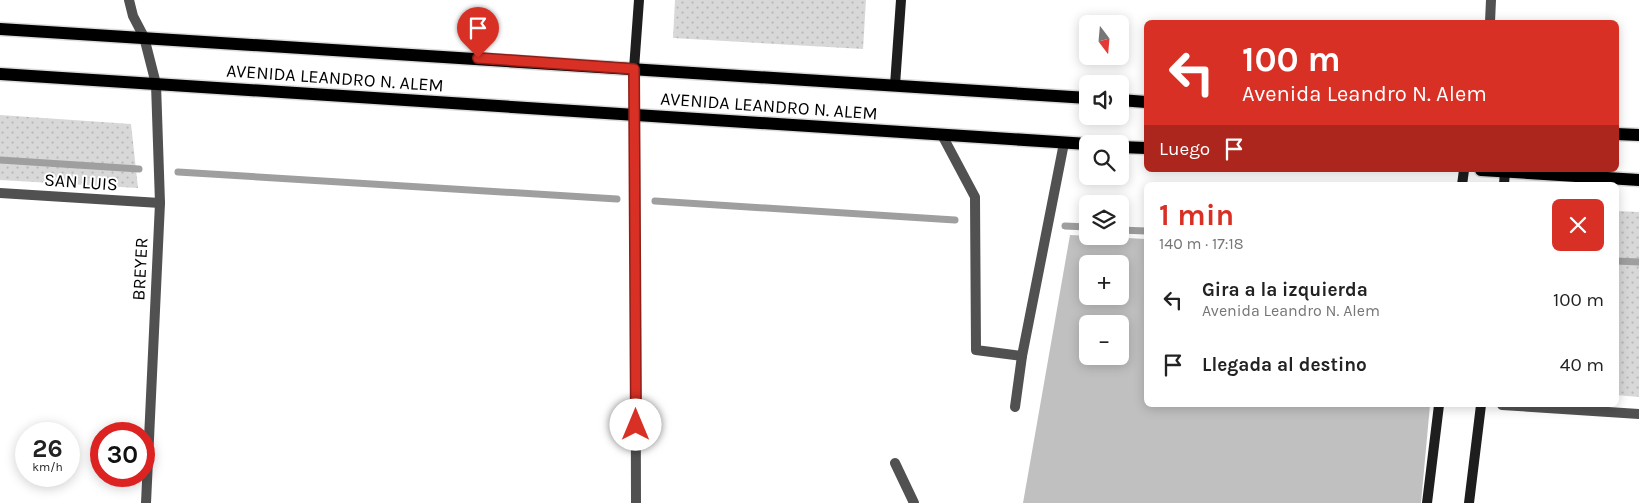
<!DOCTYPE html>
<html lang="es">
<head>
<meta charset="utf-8">
<style>
	body { margin:0; font-family:Karla,sans-serif; background:#f6f6f6; color:#222; height:100vh; display:flex; flex-direction:column; font-size:19px; white-space:nowrap }
	* { box-sizing:border-box; margin:0 }
	p { font-size:16px; color:#767676 }
	.icon { flex:none; width:28px; height:28px; fill:none; stroke:currentColor; stroke-width:2; stroke-linecap:round; stroke-linejoin:round }
	.map { position:relative; flex:1; overflow:hidden }
	.panel { position:absolute; left:1144px; top:182px; width:475px; height:225px; display:flex; flex-direction:column; background:#fff; border-radius:8px; box-shadow:0 2px 12px #0003 }
	.panel>* { flex:none }
	.guide { position:absolute; left:1144px; top:20px; width:475px; height:152px; border-radius:8px; box-shadow:0 2px 12px #0003; background:#d93025; color:#fff; overflow:hidden }
	.needle { width:32px; rotate:164deg }
	.controls { position:absolute; left:1079px; top:15px; display:grid; gap:10px }
	.controls a { display:grid; place-items:center; width:50px; height:50px; border-radius:8px; background:#fff; box-shadow:0 2px 12px #0003; font-size:25px }
	.speed { position:absolute; left:15px; top:422px; display:flex; gap:10px; font-size:25px; font-weight:700; text-align:center }
	.speed>* { display:grid; place-content:center; width:65px; height:65px; border-radius:50%; background:#fff; box-shadow:0 2px 12px #0003; line-height:1 }
	.speed small { font-size:12px; font-weight:400 }
	.speed .limit { border:8px solid #d22; background:#fff; color:#111 }
	.pin { position:absolute; display:grid; place-items:center; width:42px; height:42px; color:#fff; margin:-51px -21px; border-radius:50% 50% 50% 0; rotate:-45deg; box-shadow:0 0 5px #0007 }
	.pin .icon { rotate:45deg }
	.me { position:absolute; width:55px; margin:-28px; rotate:0deg; stroke-linejoin:round; filter:drop-shadow(0 0 4px #0008) }
	.turn { display:flex; align-items:center; gap:18px; height:105px; padding:0 15px; font-size:22px }
	.turn .icon { width:65px; height:65px; stroke-width:2.5 }
	.turn b { display:block; font-size:35px; line-height:42px }
	.then { display:flex; align-items:center; height:48px; padding:0 15px; background:#0003; gap:10px; font-size:19px }
	.round { display:grid; place-items:center; flex:none; width:52px; height:52px; border-radius:8px; background:#f6f6f6 }
	.headline { display:flex; align-items:center; justify-content:space-between; height:85px; padding:0 15px }
	h1 { font-size:30px; font-weight:700; line-height:38px; color:#d93025 }
	ul { padding:0; list-style:none }
	li { display:flex; align-items:center; gap:15px; height:65px; padding:0 15px }
	li div { flex:1 }
	li b { display:block; font-size:19px }
	li em { font-style:normal }
	.map>svg:first-child { display:block }
</style>
</head>
<body>
<div class="map">
<svg width="1639" height="503" viewBox="0 0 1639 503">
	<defs>
		<pattern id="park-dots" width="8" height="8" patternUnits="userSpaceOnUse" patternTransform="scale(1.25)"><rect width="8" height="8" fill="#d8d8d8"/><path d="M2 2h.1M6 6h.1" fill="none" stroke="#b8b8b8" stroke-width="1.8" stroke-linecap="round"/></pattern>
	</defs>
	<rect width="100%" height="100%" fill="#fff"/>
	<g fill="url(#park-dots)">
		<path d="M 675,0 L 866,0 L 863,49 L 673,38 Z"/>
		<path d="M 0,115 L 131,124 L 138,188 L 0,180 Z"/>
		<path d="M 1616,211 L 1639,212 L 1639,397 L 1616,395 Z"/>
	</g>
	<g fill="none" stroke-linecap="round" stroke-linejoin="round">
		<g stroke="#9f9f9f" stroke-width="7">
			<path d="M 0,160 L 139,169"/>
			<path d="M 178,172 L 617,199"/>
			<path d="M 655,201 L 955,220"/>
			<path d="M 1065,226 L 1088,227"/>
			<path d="M 1120,230 L 1146,231"/>
			<path d="M 1616,261 L 1639,262"/>
		</g>
	</g>
	<path fill="#c0c0c0" fill-rule="evenodd" d="M 1070,235 L 1146,239 L 1146,405 L 1430,405 L 1421,503 L 1023,503 ZM 1088,264 L 1120,264 L 1120,296 L 1088,296 ZM 1088,324 L 1120,324 L 1120,356 L 1088,356 Z"/>
	<g fill="none" stroke-linecap="round" stroke-linejoin="round">
		<defs>
			<g id="primary">
				<path d="M 0,29 L 1088,98"/>
				<path d="M 0,74 L 1088,144"/>
				<path d="M 1120,100 L 1146,102"/>
				<path d="M 1616,134 L 1639,135"/>
				<path d="M 1120,147 L 1146,148"/>
				<path d="M 1481,170 L 1639,180"/>
			</g>
		</defs>
		<use href="#primary" stroke="#dbdbdb" stroke-width="15"/>
		<g stroke="#515151" stroke-width="10">
			<path d="M 942,135 L 975,197 L 976,350 L 1022,356"/>
			<path d="M 1015,407 L 1022,356 L 1064,143"/>
		</g>
		<g stroke="#515151" stroke-width="10">
			<path d="M 129,0 L 133,16 L 144,37 L 156,84 L 160,203 L 146,503"/>
			<path d="M 1490,22 L 1491,0"/>
			<path d="M 635,115 L 636,503"/>
			<path d="M 0,193 L 160,203"/>
			<path d="M 1502,405 L 1639,414"/>
			<path d="M 895,463 L 914,503"/>
		</g>
		<g stroke="#1e1e1e" stroke-width="10">
			<path d="M 895,85 L 901,0"/>
			<path d="M 635,115 L 634,69 L 639,0"/>
			<path d="M 1462,185 L 1464,170"/>
			<path d="M 1504,185 L 1505,170"/>
			<path d="M 1427,503 L 1439,405"/>
			<path d="M 1469,503 L 1481,405"/>
		</g>
		<use href="#primary" stroke="#000" stroke-width="12"/>
	</g>
	<g fill="none" stroke-linecap="round" stroke-linejoin="round">
		<defs>
			<path id="route" d="M 478,58 L 634,69 L 636,425"/>
		</defs>
		<use href="#route" stroke="#8d1f18" stroke-width="12"/>
		<use href="#route" stroke="#d93025" stroke-width="9"/>
	</g>
	<g text-anchor="middle" stroke-width="4" stroke-linejoin="round" paint-order="stroke">
		<g font-size="18" fill="#000" stroke="#fff">
			<text transform="translate(335 78) rotate(4)" y="6">AVENIDA LEANDRO N. ALEM</text>
			<text transform="translate(769 106) rotate(4)" y="6">AVENIDA LEANDRO N. ALEM</text>
			<text transform="translate(81 182) rotate(4)" y="6">SAN LUIS</text>
			<text transform="translate(140 269) rotate(-87)" y="6">BREYER</text>
		</g>
	</g>
</svg>
<div class="controls">
<a><svg class="needle" viewBox="-14 -14 28 28"><path d="M0-13l5 13h-10z" fill="#e53935"/><path d="M0 13l5-13h-10z" fill="#767676"/></svg></a>
<a><svg class="icon" aria-label="sound" viewBox="0 0 24 24"><path d="M4 9h4l5-4v14l-5-4H4zM17 9q2 3 0 6"/></svg></a>
<a><svg class="icon" aria-label="search" viewBox="0 0 24 24"><circle cx="10" cy="10" r="6"/><path d="M15 15l6 6"/></svg></a>
<a><svg class="icon" aria-label="layers" viewBox="0 0 24 24"><path d="M12 4l9 5-9 5-9-5zM3 14l9 5 9-5"/></svg></a>
<a>+</a>
<a>−</a>
</div>
<div class="speed"><div>26<small>km/h</small></div><div class="limit">30</div></div>
<div class="pin" style="left:478px;top:58px;background:#d93025"><svg class="icon" aria-label="arrive" viewBox="0 0 24 24"><path d="M6 21V4h12l-3 4 3 4H6"/></svg></div>
<svg class="me" style="left:636px;top:425px" viewBox="-20 -20 40 40"><circle r="19" fill="#fff"/><path d="M0-13L10 11 0 6-10 11z" fill="#d93025"/></svg>
<div class="guide">
<div class="turn"><svg class="icon" aria-label="left" viewBox="0 0 24 24"><path d="M17 20v-9H6M10 6l-5 5 5 5"/></svg><div><b>100 m</b>Avenida Leandro N. Alem</div></div>
<div class="then">Luego<svg class="icon" aria-label="arrive" viewBox="0 0 24 24"><path d="M6 21V4h12l-3 4 3 4H6"/></svg></div>
</div>
<section class="panel">
<div class="headline"><div><h1>1 min</h1><p>140 m · 17:18</p></div><a class="round" style="background:#d93025;color:#fff"><svg class="icon" aria-label="close" viewBox="0 0 24 24"><path d="M6 6l12 12M18 6L6 18"/></svg></a></div>
<ul>
<li><svg class="icon" aria-label="left" viewBox="0 0 24 24"><path d="M17 20v-9H6M10 6l-5 5 5 5"/></svg><div><b>Gira a la izquierda</b><p>Avenida Leandro N. Alem</p></div><em>100 m</em></li>
<li><svg class="icon" aria-label="arrive" viewBox="0 0 24 24"><path d="M6 21V4h12l-3 4 3 4H6"/></svg><div><b>Llegada al destino</b></div><em>40 m</em></li>
</ul>
</section>
</div>
</body>
</html>
